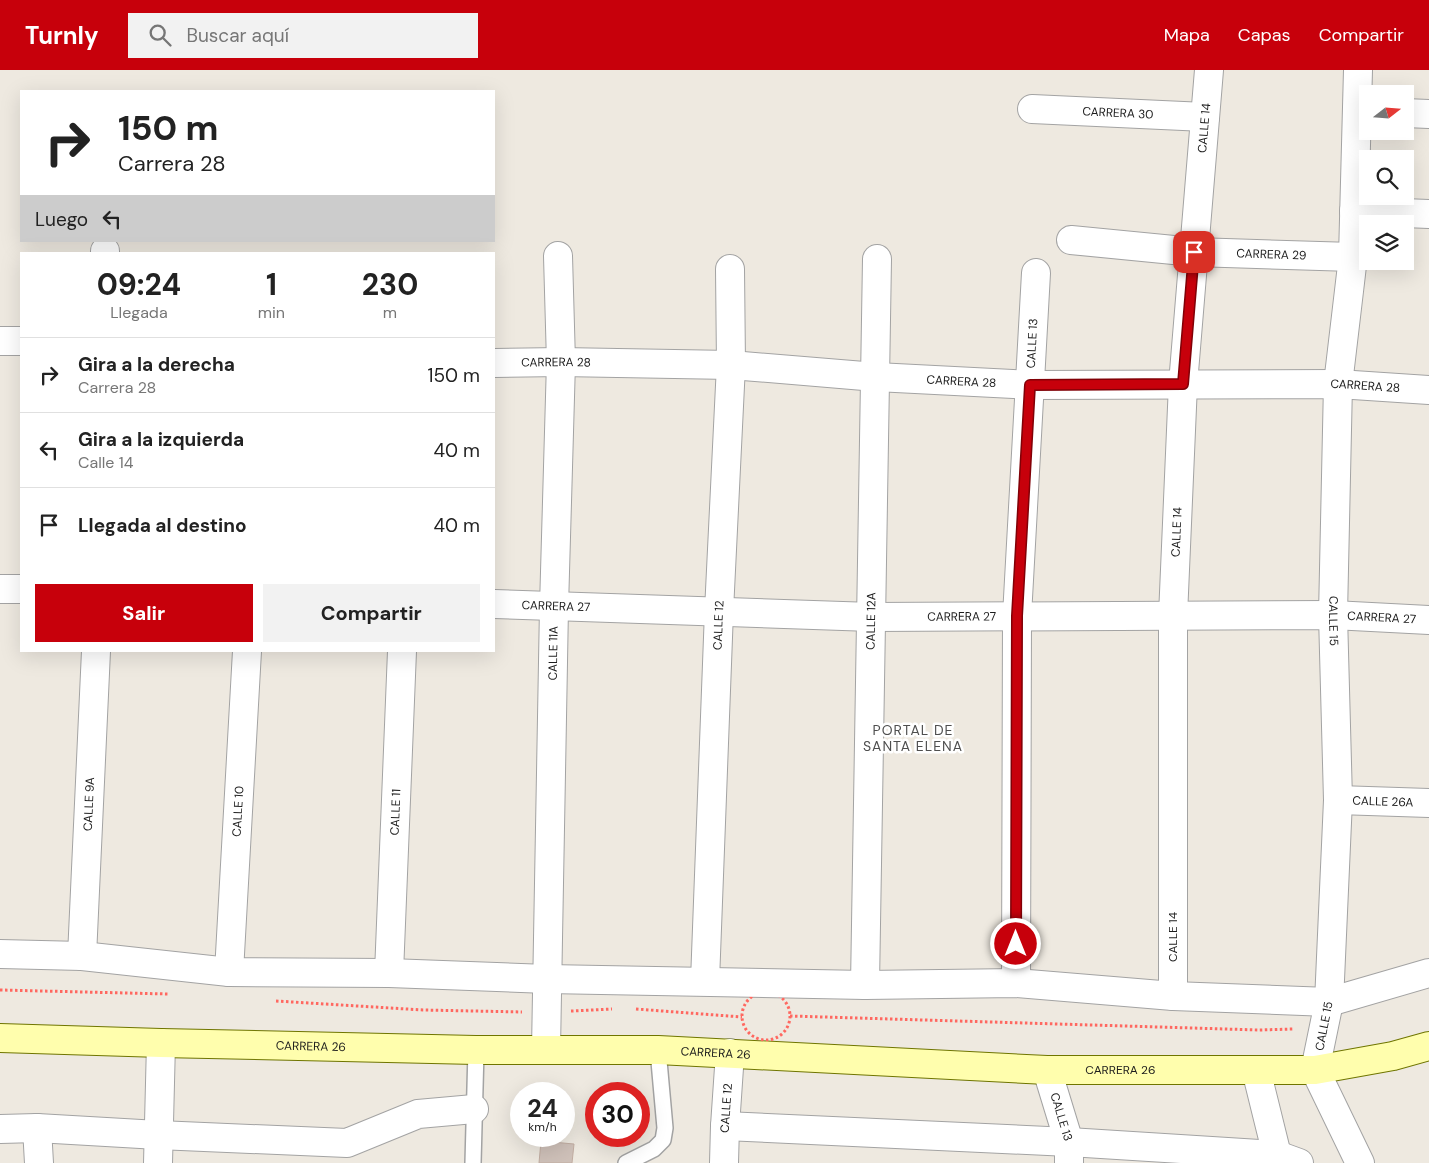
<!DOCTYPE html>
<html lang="es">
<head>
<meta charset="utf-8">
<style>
	body { margin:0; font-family:"DM Sans",sans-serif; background:#f2f2f2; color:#222; height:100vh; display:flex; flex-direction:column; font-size:19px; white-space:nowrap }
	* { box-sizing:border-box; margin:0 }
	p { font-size:16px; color:#767676 }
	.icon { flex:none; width:28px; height:28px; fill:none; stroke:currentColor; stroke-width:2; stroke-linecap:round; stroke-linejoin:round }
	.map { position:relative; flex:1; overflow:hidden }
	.side { position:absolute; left:20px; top:182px; width:475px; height:400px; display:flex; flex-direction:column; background:#fff; border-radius:0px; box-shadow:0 5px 20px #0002 }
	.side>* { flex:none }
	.top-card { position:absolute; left:20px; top:20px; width:475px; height:152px; border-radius:0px; box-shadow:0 5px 20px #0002; background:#fff; color:#222; overflow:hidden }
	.needle { width:32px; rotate:73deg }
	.controls { position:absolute; left:1359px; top:15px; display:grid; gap:10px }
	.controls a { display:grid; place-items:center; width:55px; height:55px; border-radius:0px; background:#fff; box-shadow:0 5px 20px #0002; font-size:25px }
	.speed { position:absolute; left:510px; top:1012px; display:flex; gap:10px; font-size:25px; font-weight:700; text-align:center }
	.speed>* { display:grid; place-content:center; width:65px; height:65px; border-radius:50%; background:#fff; box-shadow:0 5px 20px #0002; line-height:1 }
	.speed small { font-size:12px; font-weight:400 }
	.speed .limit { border:8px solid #d22; background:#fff; color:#111 }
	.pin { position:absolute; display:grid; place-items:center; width:42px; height:42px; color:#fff; margin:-21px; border-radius:10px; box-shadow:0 2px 8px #0006 }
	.me { position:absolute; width:55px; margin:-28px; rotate:0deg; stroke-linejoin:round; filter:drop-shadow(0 0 4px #0008) }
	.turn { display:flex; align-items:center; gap:18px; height:105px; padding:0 15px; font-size:22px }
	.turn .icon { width:65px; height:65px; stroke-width:2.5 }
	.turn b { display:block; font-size:35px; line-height:42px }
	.then { display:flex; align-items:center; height:48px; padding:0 15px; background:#0003; gap:10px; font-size:19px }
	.eta { display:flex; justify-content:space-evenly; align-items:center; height:85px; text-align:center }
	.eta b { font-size:30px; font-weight:700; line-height:35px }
	.cta { display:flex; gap:10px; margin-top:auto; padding:10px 15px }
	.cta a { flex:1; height:58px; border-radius:0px; background:#c7000b; color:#fff; font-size:20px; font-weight:700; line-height:58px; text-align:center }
	.cta a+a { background:#f2f2f2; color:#222 }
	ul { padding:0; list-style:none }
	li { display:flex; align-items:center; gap:15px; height:75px; padding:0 15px; border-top:1px solid #e0e0e0 }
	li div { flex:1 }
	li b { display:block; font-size:19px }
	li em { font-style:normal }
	header { display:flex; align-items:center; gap:30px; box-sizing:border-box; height:70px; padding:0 25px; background:#c7000b; color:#fff }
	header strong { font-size:24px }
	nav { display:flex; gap:28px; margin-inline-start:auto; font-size:18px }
	.search { width:350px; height:45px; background:#f2f2f2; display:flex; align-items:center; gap:12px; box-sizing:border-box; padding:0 18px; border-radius:0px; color:#767676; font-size:19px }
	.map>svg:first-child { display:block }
</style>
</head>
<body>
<header>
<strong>Turnly</strong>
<div class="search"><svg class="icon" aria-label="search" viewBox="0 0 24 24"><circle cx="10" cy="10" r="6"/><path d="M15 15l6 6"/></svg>Buscar aquí</div>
<nav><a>Mapa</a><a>Capas</a><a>Compartir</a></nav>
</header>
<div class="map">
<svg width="1429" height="1093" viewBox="0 0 1429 1093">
	<rect width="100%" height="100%" fill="#eee9e0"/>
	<path fill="#cfc1b9" stroke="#c1ada1" d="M 541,1071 L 574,1074 L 572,1093 L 539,1093 Z"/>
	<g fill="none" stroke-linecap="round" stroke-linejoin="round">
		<defs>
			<g id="lane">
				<path d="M 473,1093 L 476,980"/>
				<path d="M 626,1093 L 654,1079 L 663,1070 L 665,1058 L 658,980"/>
			</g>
			<g id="street">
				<path id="s1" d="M 1358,0 L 1353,187 L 1338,314 L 1333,545 L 1338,730 L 1329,932 L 1315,1000 L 1360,1093"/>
				<path id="s2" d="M 1032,39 L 1205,47"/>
				<path d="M 1405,43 L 1429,44"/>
				<path d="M 1354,141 L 1429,144"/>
				<path id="s3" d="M 1071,170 L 1194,182 L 1353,187"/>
				<path d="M 105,184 L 105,181"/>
				<path d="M 0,271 L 21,271"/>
				<path id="s4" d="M 494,293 L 561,292 L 731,295 L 876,307 L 1031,315 L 1338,314 L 1429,320"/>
				<path d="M 0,519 L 21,519"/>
				<path id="s5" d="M 494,534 L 872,547 L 1333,545 L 1429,550"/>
				<path id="s6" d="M 1338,730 L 1429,733"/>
				<path d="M 0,884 L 82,886 L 229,902 L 389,903 L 547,909 L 865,915 L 1016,913 L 1173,926 L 1329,932 L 1429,903"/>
				<path id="s7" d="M 82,886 L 96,581"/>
				<path id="s8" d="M 229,902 L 247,581"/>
				<path id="s9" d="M 389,903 L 402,581"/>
				<path id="s10" d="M 705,911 L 719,541 L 731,295 L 730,199"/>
				<path id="s11" d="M 1016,913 L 1017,546 L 1036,203"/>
				<path id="s12" d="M 865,915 L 877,189"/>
				<path id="s13" d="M 1173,926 L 1173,546 L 1183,314 L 1209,0"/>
				<path id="s14" d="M 546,979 L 554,537 L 561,292 L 558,186"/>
				<path id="s15" d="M 1047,1000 L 1069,1072 L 1069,1093"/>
				<path d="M 1256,1000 L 1277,1085 L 1276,1093"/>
				<path d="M 725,1056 L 1069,1072 L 1277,1085 L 1299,1093"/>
				<path d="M 37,1058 L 39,1093"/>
				<path d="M 0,1059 L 37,1058 L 158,1065 L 347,1073 L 418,1044 L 474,1039"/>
				<path d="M 158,1093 L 161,973"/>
				<path id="s16" d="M 724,1093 L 725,1056 L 730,983"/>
			</g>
			<g id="secondary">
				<path id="s17" d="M 0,968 L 161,973 L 476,980 L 658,980 L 1047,1000 L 1315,1000 L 1393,986 L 1429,976"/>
			</g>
		</defs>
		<use href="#lane" stroke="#a3a3a3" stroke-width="18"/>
		<use href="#street" stroke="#a3a3a3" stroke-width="30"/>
		<use href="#secondary" stroke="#6f7500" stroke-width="30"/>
		<g stroke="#ff6860" stroke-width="3" stroke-dasharray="2.5 2.5" stroke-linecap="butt">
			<path d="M 0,920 L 168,924"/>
			<circle cx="766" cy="946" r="24"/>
			<path d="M 276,931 L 423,940 L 522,942"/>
			<path d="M 636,939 L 742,947"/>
			<path d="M 571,941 L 612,939"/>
			<path d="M 790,946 L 1259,960 L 1294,959"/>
		</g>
		<use href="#lane" stroke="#fff" stroke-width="15"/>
		<use href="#street" stroke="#fff" stroke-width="28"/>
		<use href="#secondary" stroke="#fffead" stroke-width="28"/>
	</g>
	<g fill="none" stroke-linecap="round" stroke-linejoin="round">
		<defs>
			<path id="route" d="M 1016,874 L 1017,546 L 1030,315 L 1183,314 L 1194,182"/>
		</defs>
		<use href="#route" stroke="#810007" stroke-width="12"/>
		<use href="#route" stroke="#c7000b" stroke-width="9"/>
	</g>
	<g text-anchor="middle" stroke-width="5" stroke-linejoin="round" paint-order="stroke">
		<g font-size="12" fill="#1c1c1c" stroke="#fff">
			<text dy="4" stroke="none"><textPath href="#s2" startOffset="86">CARRERA 30</textPath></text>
			<text dy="4" stroke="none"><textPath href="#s13" startOffset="869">CALLE 14</textPath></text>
			<text dy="4" stroke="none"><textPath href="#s3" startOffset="201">CARRERA 29</textPath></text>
			<text dy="4" stroke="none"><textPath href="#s11" startOffset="640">CALLE 13</textPath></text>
			<text dy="4" stroke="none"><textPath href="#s4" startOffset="62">CARRERA 28</textPath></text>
			<text dy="4" stroke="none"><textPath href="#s4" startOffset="468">CARRERA 28</textPath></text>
			<text dy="4" stroke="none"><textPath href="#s4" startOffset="872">CARRERA 28</textPath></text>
			<text dy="4" stroke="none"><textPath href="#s13" startOffset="464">CALLE 14</textPath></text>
			<text dy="4" stroke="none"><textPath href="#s5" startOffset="62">CARRERA 27</textPath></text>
			<text dy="4" stroke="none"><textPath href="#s5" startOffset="468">CARRERA 27</textPath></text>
			<text dy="4" stroke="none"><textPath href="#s5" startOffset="888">CARRERA 27</textPath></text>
			<text dy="4" stroke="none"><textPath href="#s12" startOffset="364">CALLE 12A</textPath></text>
			<text dy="4" stroke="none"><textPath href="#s1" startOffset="552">CALLE 15</textPath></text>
			<text dy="4" stroke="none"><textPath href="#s10" startOffset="356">CALLE 12</textPath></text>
			<text dy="4" stroke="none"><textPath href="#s14" startOffset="396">CALLE 11A</textPath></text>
			<text dy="4" stroke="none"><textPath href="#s6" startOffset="45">CALLE 26A</textPath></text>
			<text dy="4" stroke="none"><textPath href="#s7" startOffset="152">CALLE 9A</textPath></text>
			<text dy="4" stroke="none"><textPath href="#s8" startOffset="161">CALLE 10</textPath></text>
			<text dy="4" stroke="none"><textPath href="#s9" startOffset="161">CALLE 11</textPath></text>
			<text transform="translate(1173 867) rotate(-90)" y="4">CALLE 14</text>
			<text transform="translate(1324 956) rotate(-79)" y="4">CALLE 15</text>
			<text dy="4" stroke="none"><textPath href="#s17" startOffset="311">CARRERA 26</textPath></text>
			<text dy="4" stroke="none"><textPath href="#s17" startOffset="716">CARRERA 26</textPath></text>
			<text dy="4" stroke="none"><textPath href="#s17" startOffset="1121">CARRERA 26</textPath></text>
			<text dy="4" stroke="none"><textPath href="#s16" startOffset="55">CALLE 12</textPath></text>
			<text dy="4" stroke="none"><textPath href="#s15" startOffset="49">CALLE 13</textPath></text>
		</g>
		<g font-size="14" letter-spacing="1" fill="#4f4f4f" stroke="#fff">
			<text x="913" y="665">PORTAL DE<tspan x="913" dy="16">SANTA ELENA</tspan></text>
		</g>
	</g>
</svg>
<div class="controls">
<a><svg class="needle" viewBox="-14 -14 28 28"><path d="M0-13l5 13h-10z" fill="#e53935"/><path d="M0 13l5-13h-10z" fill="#767676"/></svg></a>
<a><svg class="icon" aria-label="search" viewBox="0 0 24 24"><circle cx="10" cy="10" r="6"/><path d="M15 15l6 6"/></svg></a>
<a><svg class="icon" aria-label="layers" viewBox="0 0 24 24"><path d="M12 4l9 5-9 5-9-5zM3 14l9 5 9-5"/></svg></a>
</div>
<div class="speed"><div>24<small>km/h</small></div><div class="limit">30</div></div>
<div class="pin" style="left:1194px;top:182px;background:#d93025"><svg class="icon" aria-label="arrive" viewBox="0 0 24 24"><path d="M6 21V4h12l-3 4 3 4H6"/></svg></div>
<svg class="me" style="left:1016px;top:874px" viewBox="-20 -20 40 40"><circle r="17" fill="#c7000b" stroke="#fff" stroke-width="3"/><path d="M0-11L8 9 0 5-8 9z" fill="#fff"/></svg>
<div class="top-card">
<div class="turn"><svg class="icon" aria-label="right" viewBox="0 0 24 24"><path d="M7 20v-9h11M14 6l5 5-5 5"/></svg><div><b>150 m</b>Carrera 28</div></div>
<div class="then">Luego<svg class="icon" aria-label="left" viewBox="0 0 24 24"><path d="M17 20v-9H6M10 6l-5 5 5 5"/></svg></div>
</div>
<section class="side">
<div class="eta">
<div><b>09:24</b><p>Llegada</p></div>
<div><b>1</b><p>min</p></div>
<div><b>230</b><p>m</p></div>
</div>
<ul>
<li><svg class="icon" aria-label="right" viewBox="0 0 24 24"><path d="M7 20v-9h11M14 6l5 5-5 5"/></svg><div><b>Gira a la derecha</b><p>Carrera 28</p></div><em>150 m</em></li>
<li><svg class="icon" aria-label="left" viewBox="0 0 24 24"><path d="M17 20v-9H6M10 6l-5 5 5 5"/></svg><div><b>Gira a la izquierda</b><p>Calle 14</p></div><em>40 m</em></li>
<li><svg class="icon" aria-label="arrive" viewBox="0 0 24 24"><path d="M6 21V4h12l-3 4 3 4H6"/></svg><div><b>Llegada al destino</b></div><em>40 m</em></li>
</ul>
<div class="cta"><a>Salir</a><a>Compartir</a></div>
</section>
</div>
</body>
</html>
